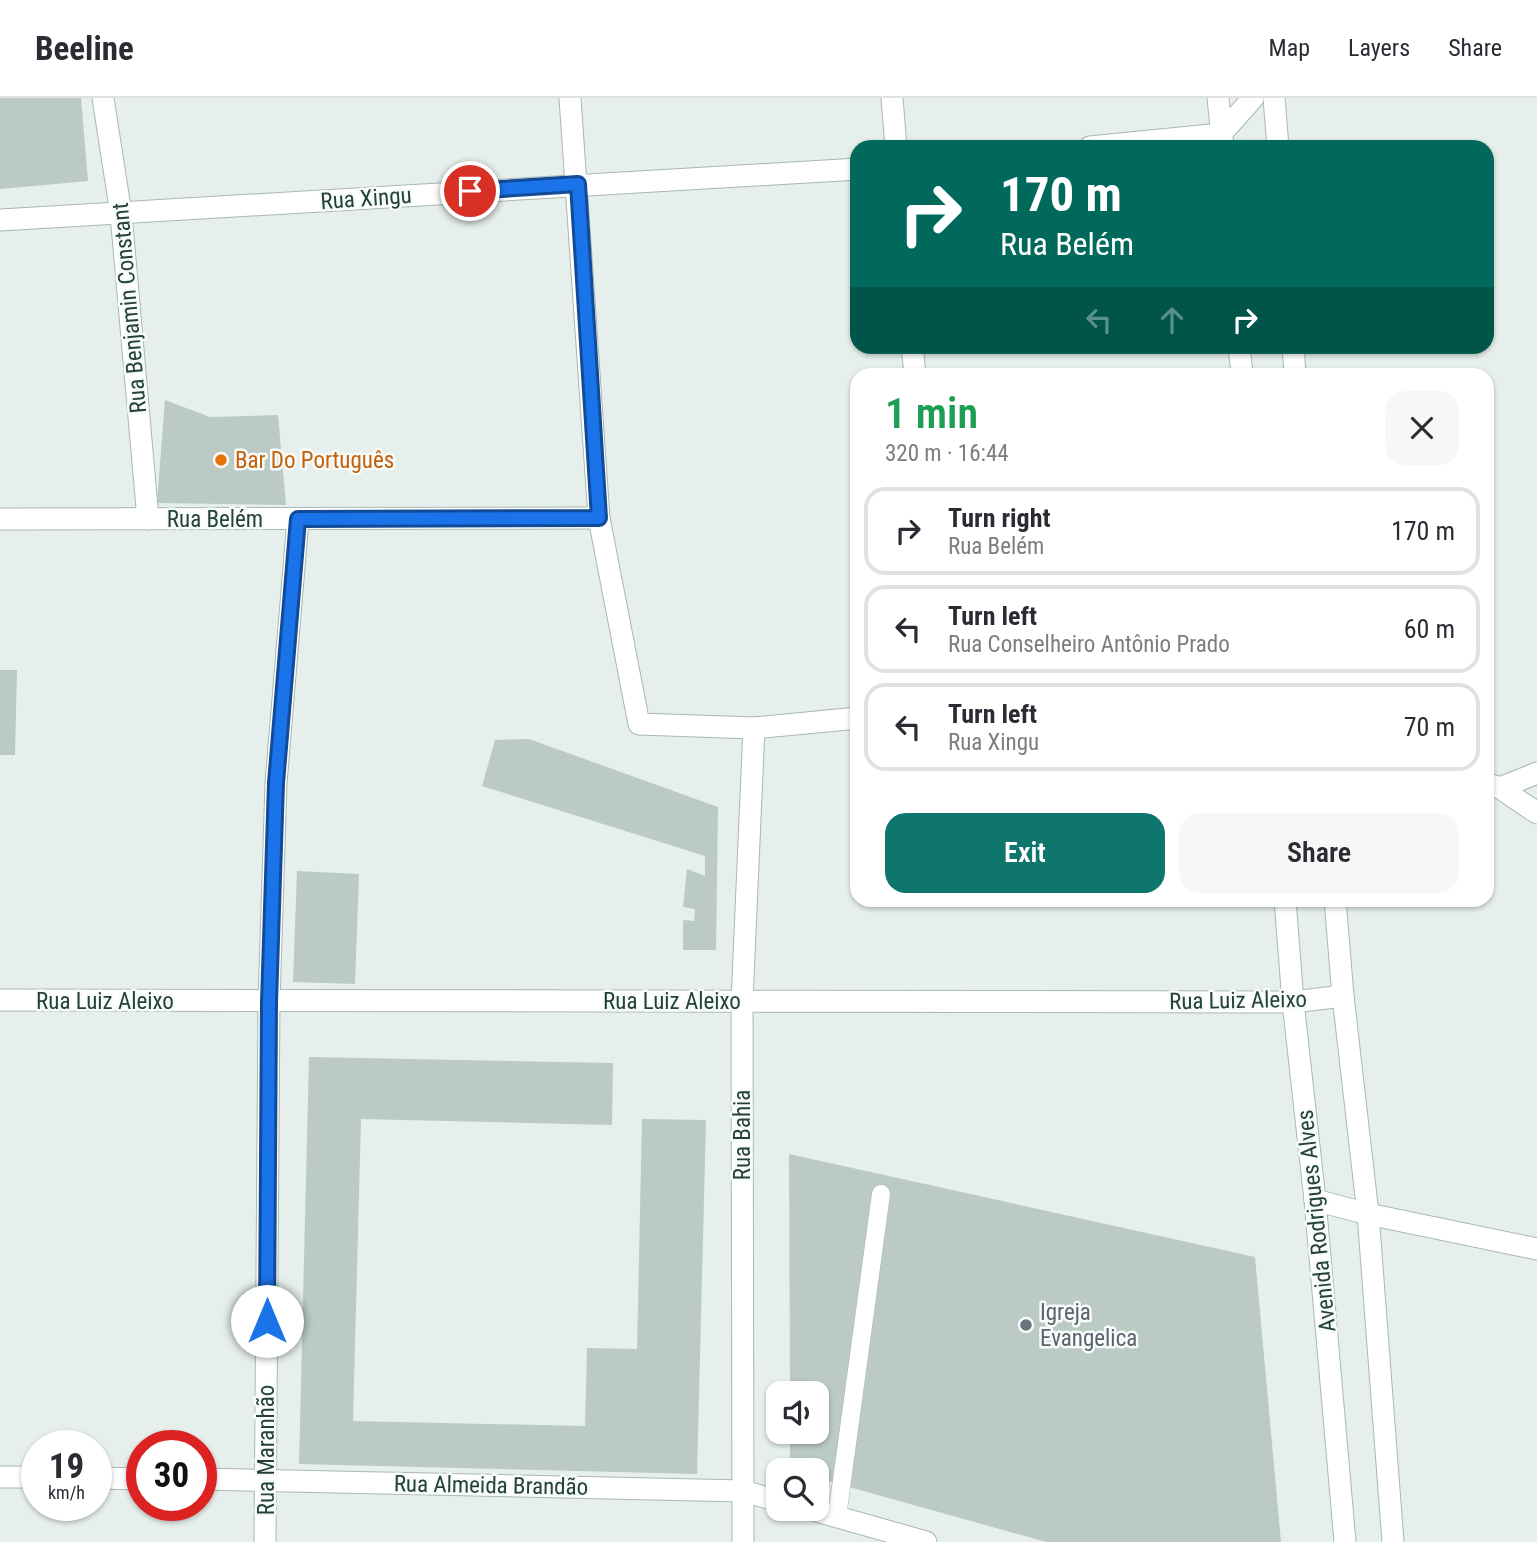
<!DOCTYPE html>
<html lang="en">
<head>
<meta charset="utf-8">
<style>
	body { margin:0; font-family:"Roboto Condensed",sans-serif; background:#f7f7f7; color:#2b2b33; height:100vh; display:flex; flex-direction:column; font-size:26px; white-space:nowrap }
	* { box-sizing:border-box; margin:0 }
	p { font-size:23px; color:#7c7c81 }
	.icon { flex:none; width:38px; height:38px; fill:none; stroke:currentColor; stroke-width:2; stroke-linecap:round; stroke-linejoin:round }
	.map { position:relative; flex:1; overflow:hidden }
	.side { position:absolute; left:850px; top:270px; width:644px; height:539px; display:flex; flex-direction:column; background:#fff; border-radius:21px; box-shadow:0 2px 5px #0004 }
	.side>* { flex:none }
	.guide { position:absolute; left:850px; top:42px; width:644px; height:214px; border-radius:21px; box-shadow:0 2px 5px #0004; background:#00695c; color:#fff; overflow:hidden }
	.controls { position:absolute; left:766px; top:1283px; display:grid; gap:14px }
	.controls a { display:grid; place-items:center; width:63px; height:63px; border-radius:14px; background:#fff; box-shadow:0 2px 5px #0004; font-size:35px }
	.speed { position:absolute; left:21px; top:1332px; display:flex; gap:14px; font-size:35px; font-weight:700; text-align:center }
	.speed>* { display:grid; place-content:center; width:91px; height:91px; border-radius:50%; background:#fff; box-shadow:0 2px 5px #0004; line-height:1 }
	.speed small { font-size:18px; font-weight:400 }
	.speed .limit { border:10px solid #d22; background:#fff; color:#111 }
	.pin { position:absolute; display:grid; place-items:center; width:60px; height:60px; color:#fff; margin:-30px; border:4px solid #fff; border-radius:50%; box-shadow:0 2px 7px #0007 }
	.me { position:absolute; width:77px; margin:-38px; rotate:0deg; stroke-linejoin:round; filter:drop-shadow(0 0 5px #0008) }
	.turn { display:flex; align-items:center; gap:24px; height:147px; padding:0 35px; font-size:32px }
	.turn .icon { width:91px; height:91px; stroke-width:2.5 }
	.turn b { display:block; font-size:49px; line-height:60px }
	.lanes { display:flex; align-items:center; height:66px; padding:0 35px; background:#0003; justify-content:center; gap:35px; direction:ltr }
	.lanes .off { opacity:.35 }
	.round { display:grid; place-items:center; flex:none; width:74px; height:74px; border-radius:21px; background:#f7f7f7 }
	.head { display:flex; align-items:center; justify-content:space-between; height:119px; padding:0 35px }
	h1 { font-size:42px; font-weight:600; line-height:52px; color:#1e9e55 }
	.button { display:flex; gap:14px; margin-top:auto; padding:14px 35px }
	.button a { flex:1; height:80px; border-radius:21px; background:#0f766e; color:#fff; font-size:28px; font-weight:600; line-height:80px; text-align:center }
	.button a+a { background:#f7f7f7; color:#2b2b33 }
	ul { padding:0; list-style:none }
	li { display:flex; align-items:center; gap:21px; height:88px; margin:0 14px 10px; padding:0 21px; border:4px solid #e1e1e2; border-radius:21px }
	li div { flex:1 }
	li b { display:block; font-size:26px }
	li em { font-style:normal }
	header { display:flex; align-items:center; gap:42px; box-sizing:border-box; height:98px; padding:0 35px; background:#fff; border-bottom:2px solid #e1e1e2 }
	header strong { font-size:33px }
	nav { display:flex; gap:38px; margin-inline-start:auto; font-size:24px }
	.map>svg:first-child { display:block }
</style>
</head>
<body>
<header>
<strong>Beeline</strong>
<nav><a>Map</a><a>Layers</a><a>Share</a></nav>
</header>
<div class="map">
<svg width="1537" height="1444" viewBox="0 0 1537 1444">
	<rect width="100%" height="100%" fill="#e6efeb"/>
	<g fill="#bbcac4">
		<path d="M 0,0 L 81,0 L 88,83 L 0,91 Z"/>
		<path d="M 165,302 L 210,319 L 278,317 L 286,407 L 157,405 Z"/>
		<path d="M 0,572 L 17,572 L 15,657 L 0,657 Z"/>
		<path d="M 529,641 L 718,709 L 716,852 L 683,852 L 683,822 L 694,823 L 695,811 L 683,809 L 687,771 L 705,778 L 705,758 L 482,688 L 495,642 Z"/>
		<path d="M 297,773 L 359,776 L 355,886 L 293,884 Z"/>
		<path d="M 309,959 L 613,965 L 612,1027 L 361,1021 L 353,1323 L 585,1328 L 587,1250 L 637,1251 L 642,1021 L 706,1022 L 697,1376 L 299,1366 Z"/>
		<path d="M 789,1056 L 1255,1159 L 1281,1444 L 1046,1444 L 817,1380 L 817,1372 L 790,1372 L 790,1334 L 817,1334 L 817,1295 L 790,1295 Z"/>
	</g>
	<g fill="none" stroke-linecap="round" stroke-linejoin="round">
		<defs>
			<path id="service" d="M 837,1419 L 881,1096"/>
			<g id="minor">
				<path d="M 103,0 L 121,116 L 148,421"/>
				<path d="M 570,0 L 599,420 L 639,626 L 754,630 L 858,620"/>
				<path d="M 892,0 L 896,49"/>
				<path d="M 1090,49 L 1221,36 L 1253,0"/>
				<path d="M 0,122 L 858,71"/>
				<path d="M 912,248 L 915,276"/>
				<path d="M 0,421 L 599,420"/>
				<path d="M 1488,686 L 1500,690 L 1537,715"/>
				<path d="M 1500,690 L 1537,675"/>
				<path d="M 0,902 L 1293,904 L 1343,898"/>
				<path d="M 1315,1102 L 1368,1116 L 1537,1151"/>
				<path d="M 0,1379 L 37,1379"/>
				<path d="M 96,1380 L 142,1381"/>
				<path d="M 201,1381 L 743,1393 L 779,1403"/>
				<path d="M 806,1410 L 926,1444"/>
				<path d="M 265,1444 L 269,904 L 276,685 L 298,421"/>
				<path d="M 743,1444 L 742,903 L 754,630"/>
			</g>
			<g id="secondary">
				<path d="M 1218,0 L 1223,49"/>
				<path d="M 1274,0 L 1278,49"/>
				<path d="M 1239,248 L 1242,276"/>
				<path d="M 1293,248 L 1295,276"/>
				<path d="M 1285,802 L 1293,904 L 1315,1102 L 1345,1444"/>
				<path d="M 1335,802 L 1343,898 L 1368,1116 L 1393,1444"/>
			</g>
		</defs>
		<use href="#service" stroke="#a8b8b2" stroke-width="19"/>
		<use href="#minor" stroke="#a8b8b2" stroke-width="23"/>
		<use href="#secondary" stroke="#a4bbb3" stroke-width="23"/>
		<use href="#service" stroke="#fff" stroke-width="18"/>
		<use href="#minor" stroke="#fff" stroke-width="21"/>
		<use href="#secondary" stroke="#fff" stroke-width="21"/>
	</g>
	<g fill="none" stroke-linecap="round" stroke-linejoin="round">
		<defs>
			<path id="route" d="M 267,1223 L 269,904 L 276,685 L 298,421 L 599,420 L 578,86 L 470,93"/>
		</defs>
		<use href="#route" stroke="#114b97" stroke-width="18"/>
		<use href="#route" stroke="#1a73e8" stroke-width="12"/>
	</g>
	<circle fill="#e8710a" stroke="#f7fbf9" stroke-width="2.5" cx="221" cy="362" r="7"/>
	<circle fill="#6b7280" stroke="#f7fbf9" stroke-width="2.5" cx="1026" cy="1227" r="7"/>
	<g text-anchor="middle" stroke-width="5" stroke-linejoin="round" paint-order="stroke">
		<g font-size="23" fill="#24423a" stroke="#f7fbf9">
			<text transform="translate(366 100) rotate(-4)" y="8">Rua Xingu</text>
			<text transform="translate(129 210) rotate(-95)" y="8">Rua Benjamin Constant</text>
			<text x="215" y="429">Rua Belém</text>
			<text transform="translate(1238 902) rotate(-1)" y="8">Rua Luiz Aleixo</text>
			<text x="105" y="911">Rua Luiz Aleixo</text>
			<text x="672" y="911">Rua Luiz Aleixo</text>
			<text transform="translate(742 1037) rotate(-90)" y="8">Rua Bahia</text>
			<text transform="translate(1316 1123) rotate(-96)" y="8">Avenida Rodrigues Alves</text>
			<text transform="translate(266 1352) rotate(-90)" y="8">Rua Maranhão</text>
			<text transform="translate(491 1387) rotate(1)" y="8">Rua Almeida Brandão</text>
		</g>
		<g font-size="23" fill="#c56008" stroke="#f7fbf9" text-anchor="start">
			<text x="235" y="370">Bar Do Português</text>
		</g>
		<g font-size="23" fill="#5b616d" stroke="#f7fbf9" text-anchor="start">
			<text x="1040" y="1222">Igreja<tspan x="1040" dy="26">Evangelica</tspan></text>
		</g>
	</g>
</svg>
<div class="controls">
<a><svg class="icon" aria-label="sound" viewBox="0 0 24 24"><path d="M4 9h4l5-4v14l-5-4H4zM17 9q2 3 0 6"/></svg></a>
<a><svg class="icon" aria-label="search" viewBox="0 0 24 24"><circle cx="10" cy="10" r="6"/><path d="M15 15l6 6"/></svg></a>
</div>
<div class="speed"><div>19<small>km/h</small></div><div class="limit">30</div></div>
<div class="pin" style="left:470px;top:93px;background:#d93025"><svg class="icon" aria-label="arrive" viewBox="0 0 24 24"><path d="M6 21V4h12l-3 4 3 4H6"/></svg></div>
<svg class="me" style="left:267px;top:1223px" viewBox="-20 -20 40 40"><circle r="19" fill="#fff"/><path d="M0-13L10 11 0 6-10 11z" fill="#1a73e8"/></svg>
<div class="guide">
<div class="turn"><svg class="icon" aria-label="right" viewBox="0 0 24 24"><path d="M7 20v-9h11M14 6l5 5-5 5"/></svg><div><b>170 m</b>Rua Belém</div></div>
<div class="lanes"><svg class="icon off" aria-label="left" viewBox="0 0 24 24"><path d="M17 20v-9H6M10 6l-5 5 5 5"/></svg><svg class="icon off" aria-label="ahead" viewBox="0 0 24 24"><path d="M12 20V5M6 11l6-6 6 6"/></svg><svg class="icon" aria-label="right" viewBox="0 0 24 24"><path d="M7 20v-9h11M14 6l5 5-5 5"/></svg></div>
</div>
<section class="side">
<div class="head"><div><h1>1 min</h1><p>320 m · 16:44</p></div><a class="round"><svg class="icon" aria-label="close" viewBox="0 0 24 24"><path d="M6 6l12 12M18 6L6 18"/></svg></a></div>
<ul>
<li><svg class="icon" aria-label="right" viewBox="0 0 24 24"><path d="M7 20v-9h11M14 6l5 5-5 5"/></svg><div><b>Turn right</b><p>Rua Belém</p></div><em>170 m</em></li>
<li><svg class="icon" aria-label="left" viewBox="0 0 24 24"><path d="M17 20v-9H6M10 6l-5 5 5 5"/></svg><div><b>Turn left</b><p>Rua Conselheiro Antônio Prado</p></div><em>60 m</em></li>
<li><svg class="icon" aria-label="left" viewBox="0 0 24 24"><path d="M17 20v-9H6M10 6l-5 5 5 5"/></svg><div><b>Turn left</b><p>Rua Xingu</p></div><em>70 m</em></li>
</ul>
<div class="button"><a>Exit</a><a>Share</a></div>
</section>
</div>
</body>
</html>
